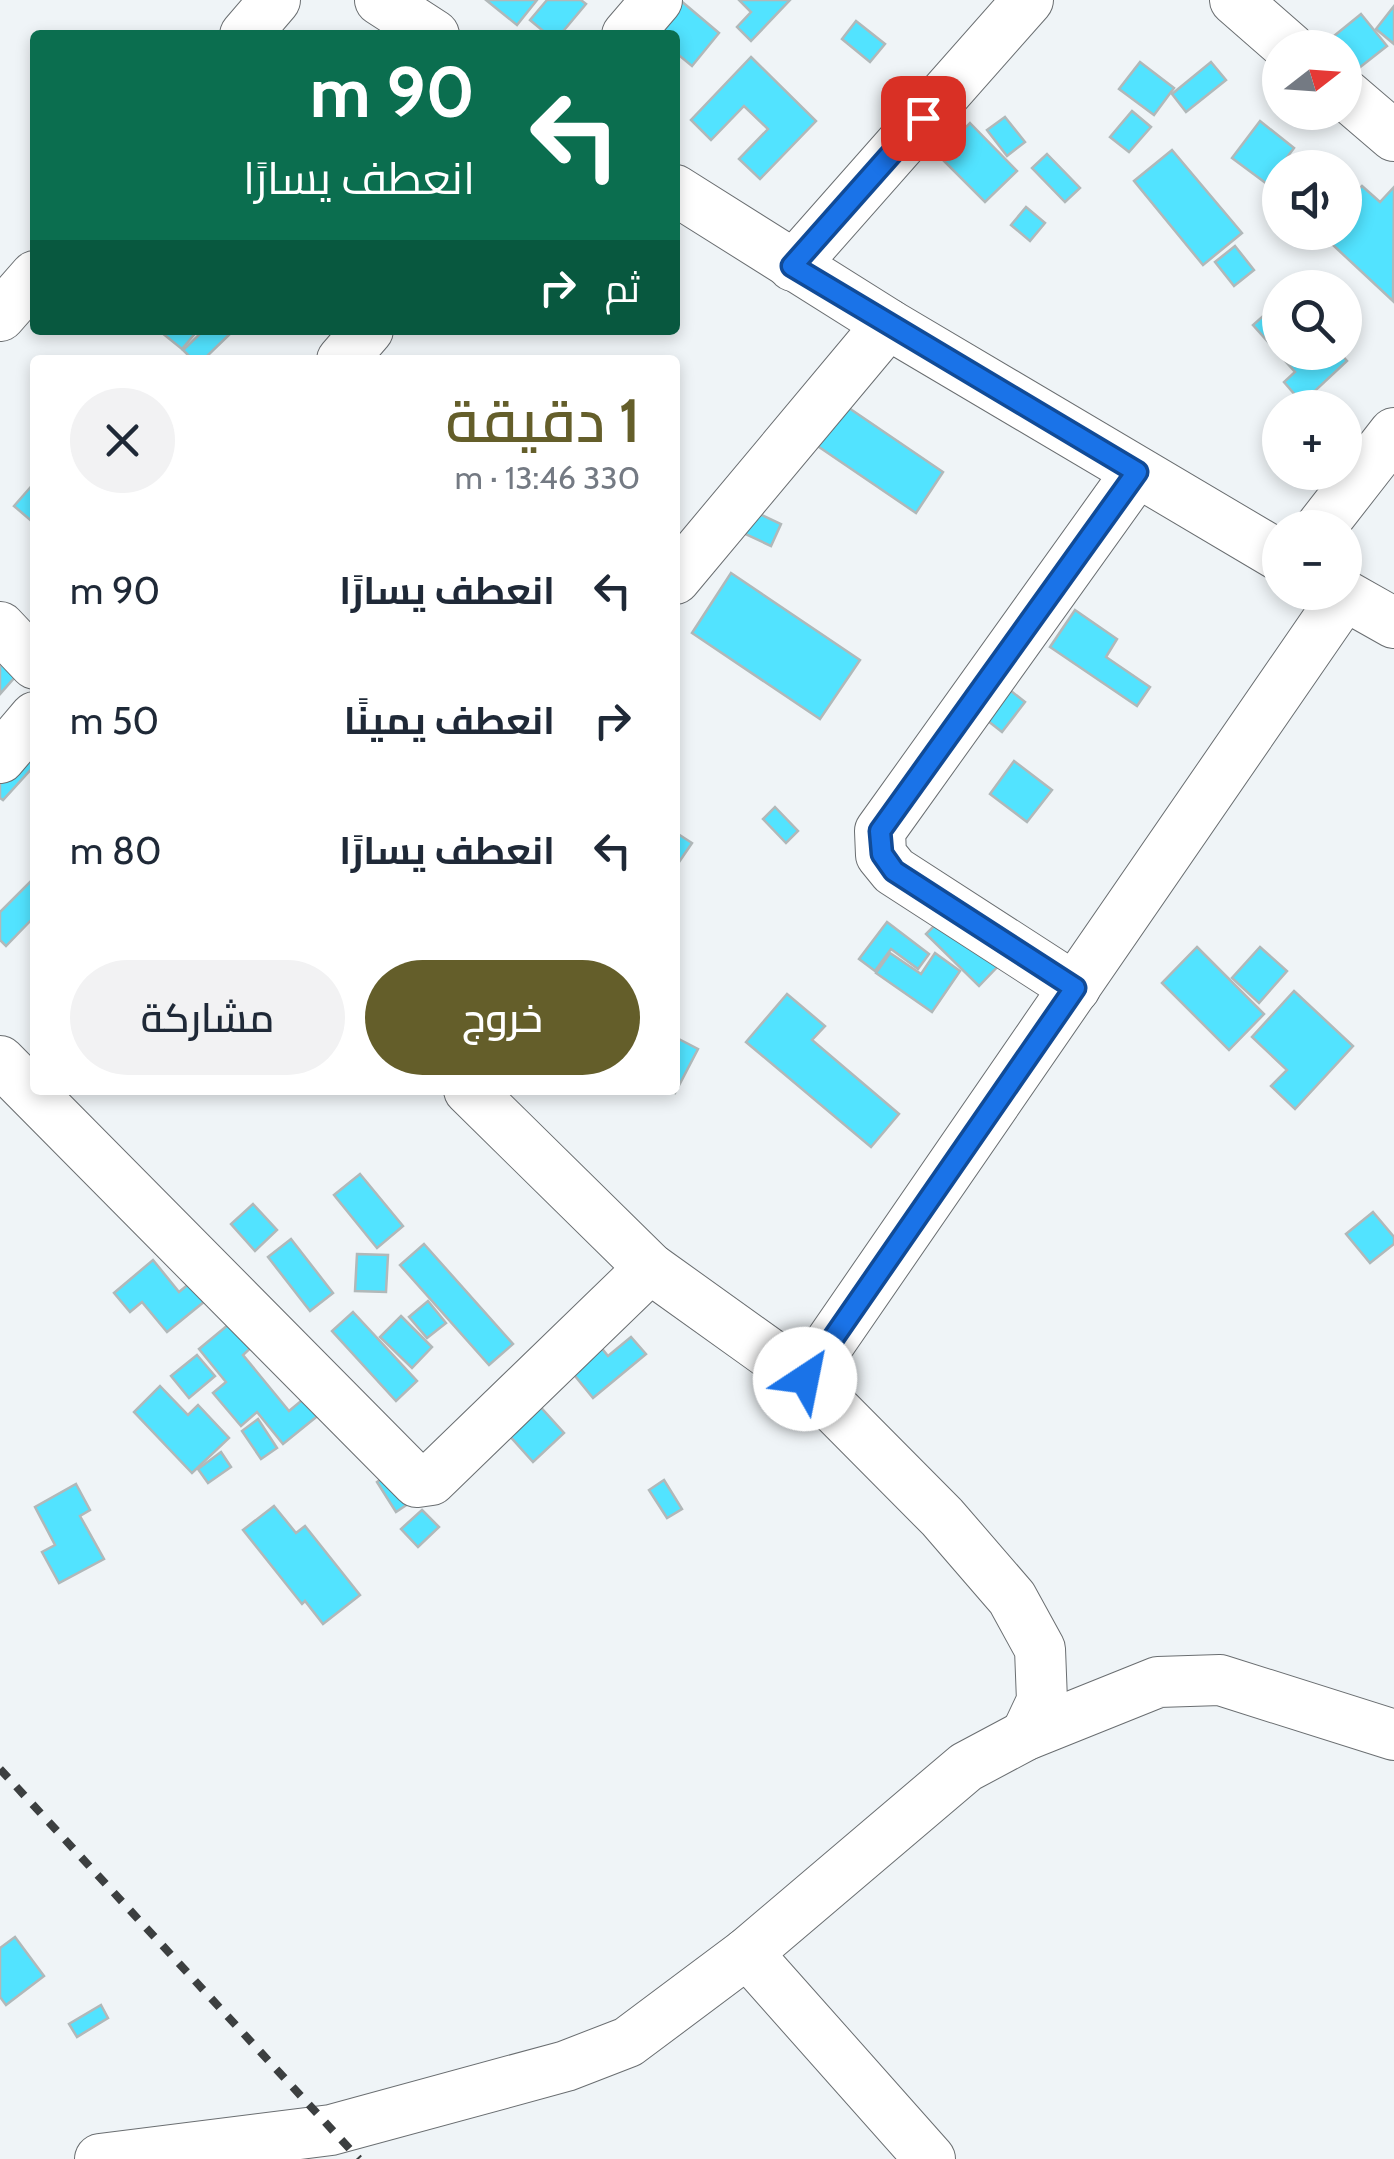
<!DOCTYPE html>
<html lang="ar">
<head>
<meta charset="utf-8">
<style>
	body { margin:0; font-family:Cabin,Cairo,sans-serif; background:#f2f2f3; color:#1f2937; direction:rtl; height:100vh; display:flex; flex-direction:column; font-size:38px; white-space:nowrap }
	* { box-sizing:border-box; margin:0 }
	p { font-size:32px; color:#747a83 }
	.icon { flex:none; width:55px; height:55px; fill:none; stroke:currentColor; stroke-width:2; stroke-linecap:round; stroke-linejoin:round }
	.map { position:relative; flex:1; overflow:hidden; direction:ltr }
	.details { position:absolute; left:30px; top:355px; width:650px; height:740px; display:flex; flex-direction:column; background:#fff; border-radius:10px; box-shadow:0 5px 15px #0003; direction:rtl }
	.details>* { flex:none }
	.banner { position:absolute; left:30px; top:30px; width:650px; height:305px; border-radius:10px; box-shadow:0 5px 15px #0003; direction:rtl; background:#0b6e4f; color:#fff; overflow:hidden }
	.needle { width:65px; rotate:73deg }
	.fabs { position:absolute; left:1262px; top:30px; display:grid; gap:20px }
	.fabs a { display:grid; place-items:center; width:100px; height:100px; border-radius:50%; background:#fff; box-shadow:0 5px 15px #0003; font-size:50px }
	.pin { position:absolute; display:grid; place-items:center; width:85px; height:85px; color:#fff; margin:-42px; border-radius:20px; box-shadow:0 5px 15px #0006 }
	.me { position:absolute; width:110px; margin:-55px; rotate:34deg; stroke-linejoin:round; filter:drop-shadow(0 0 8px #0008) }
	.turn { display:flex; align-items:center; gap:35px; height:210px; padding:0 40px; font-size:45px }
	.turn .icon { width:130px; height:130px; stroke-width:2.5 }
	.turn b { display:block; font-size:70px; line-height:85px }
	.then { display:flex; align-items:center; height:95px; padding:0 40px; background:#0003; gap:20px; font-size:38px }
	.round { display:grid; place-items:center; flex:none; width:105px; height:105px; border-radius:52px; background:#f2f2f3 }
	.overview { display:flex; align-items:center; justify-content:space-between; height:170px; padding:0 40px }
	h1 { font-size:60px; font-weight:600; line-height:75px; color:#645e2a }
	.cta { display:flex; gap:20px; margin-top:auto; padding:20px 40px }
	.cta a { flex:1; height:115px; border-radius:60px; background:#645e2a; color:#fff; font-size:40px; font-weight:600; line-height:115px; text-align:center }
	.cta a+a { background:#f2f2f3; color:#1f2937 }
	ul { padding:0; list-style:none }
	li { display:flex; align-items:center; gap:30px; height:130px; padding:0 40px }
	li div { flex:1 }
	li b { display:block; font-size:38px }
	li em { font-style:normal }
	.map>svg:first-child { display:block }
</style>
</head>
<body>
<div class="map">
<svg width="1394" height="2159" viewBox="0 0 1394 2159">
	<rect width="100%" height="100%" fill="#eff4f7"/>
	<g fill="#52e3ff" stroke="#b1b8b9" stroke-width="2.5">
		<path d="M 486,0 L 537,0 L 517,25 Z"/>
		<path d="M 547,0 L 581,0 L 586,4 L 560,35 L 548,35 L 530,20 Z"/>
		<path d="M 680,0 L 719,33 L 692,66 L 675,52 L 675,35 L 655,35 Z"/>
		<path d="M 739,0 L 790,0 L 751,41 L 737,27 L 751,12 Z"/>
		<path d="M 1394,6 L 1394,44 L 1376,29 Z"/>
		<path d="M 1361,14 L 1387,46 L 1359,68 L 1334,36 Z"/>
		<path d="M 856,21 L 885,44 L 870,62 L 842,39 Z"/>
		<path d="M 751,57 L 816,121 L 760,179 L 739,159 L 768,129 L 744,106 L 711,140 L 691,120 Z"/>
		<path d="M 1140,62 L 1174,88 L 1154,115 L 1119,89 Z"/>
		<path d="M 1211,62 L 1226,80 L 1186,112 L 1172,94 Z"/>
		<path d="M 1132,111 L 1151,127 L 1129,152 L 1110,137 Z"/>
		<path d="M 1005,117 L 1025,142 L 1007,156 L 987,130 Z"/>
		<path d="M 942,120 L 954,136 L 932,154 L 919,137 Z"/>
		<path d="M 1260,121 L 1294,148 L 1267,184 L 1232,158 Z"/>
		<path d="M 970,123 L 1017,171 L 985,202 L 938,155 Z"/>
		<path d="M 1172,150 L 1242,233 L 1203,265 L 1134,181 Z"/>
		<path d="M 1047,154 L 1080,188 L 1065,202 L 1032,168 Z"/>
		<path d="M 1362,186 L 1380,202 L 1394,187 L 1393,301 L 1319,232 L 1345,232 L 1345,204 Z"/>
		<path d="M 1026,207 L 1045,223 L 1030,241 L 1011,225 Z"/>
		<path d="M 1235,246 L 1254,270 L 1234,286 L 1215,262 Z"/>
		<path d="M 1280,301 L 1280,352 L 1339,352 L 1347,361 L 1302,403 L 1284,382 L 1295,372 L 1253,325 Z"/>
		<path d="M 165,330 L 198,330 L 182,349 L 162,333 Z"/>
		<path d="M 204,330 L 232,332 L 203,360 L 193,360 L 183,350 Z"/>
		<path d="M 843,404 L 943,472 L 916,513 L 816,445 Z"/>
		<path d="M 35,482 L 35,524 L 14,506 Z"/>
		<path d="M 738,504 L 781,524 L 771,546 L 728,526 Z"/>
		<path d="M 731,573 L 860,660 L 820,719 L 692,633 Z"/>
		<path d="M 1075,610 L 1117,639 L 1106,657 L 1150,687 L 1137,706 L 1050,647 Z"/>
		<path d="M 0,663 L 15,677 L 0,694 Z"/>
		<path d="M 1006,687 L 1025,702 L 1002,732 L 983,717 Z"/>
		<path d="M 35,727 L 35,765 L 3,800 L 0,798 L 0,760 Z"/>
		<path d="M 1014,761 L 1052,790 L 1027,822 L 990,794 Z"/>
		<path d="M 775,807 L 798,831 L 786,843 L 763,819 Z"/>
		<path d="M 675,832 L 692,843 L 675,868 Z"/>
		<path d="M 35,877 L 35,916 L 6,946 L 0,940 L 0,912 Z"/>
		<path d="M 950,910 L 1002,962 L 979,986 L 926,934 Z"/>
		<path d="M 887,922 L 929,954 L 918,969 L 891,949 L 875,971 L 859,959 Z"/>
		<path d="M 1197,947 L 1264,1014 L 1229,1050 L 1162,983 Z"/>
		<path d="M 1260,947 L 1287,971 L 1259,1003 L 1232,978 Z"/>
		<path d="M 890,953 L 921,974 L 935,953 L 960,971 L 932,1012 L 876,973 Z"/>
		<path d="M 1294,991 L 1353,1046 L 1295,1109 L 1271,1086 L 1287,1070 L 1252,1037 Z"/>
		<path d="M 787,994 L 825,1026 L 812,1040 L 899,1114 L 871,1147 L 746,1042 Z"/>
		<path d="M 675,1037 L 698,1049 L 675,1093 L 669,1090 L 675,1090 Z"/>
		<path d="M 360,1174 L 403,1226 L 377,1248 L 334,1195 Z"/>
		<path d="M 253,1204 L 277,1230 L 255,1251 L 231,1224 Z"/>
		<path d="M 1373,1212 L 1394,1237 L 1394,1244 L 1370,1263 L 1346,1234 Z"/>
		<path d="M 291,1239 L 333,1293 L 310,1311 L 268,1257 Z"/>
		<path d="M 424,1244 L 513,1344 L 489,1365 L 400,1265 Z"/>
		<path d="M 357,1254 L 388,1255 L 386,1292 L 355,1291 Z"/>
		<path d="M 153,1260 L 179,1292 L 201,1274 L 216,1292 L 167,1332 L 142,1302 L 130,1312 L 114,1293 Z"/>
		<path d="M 428,1301 L 446,1323 L 427,1338 L 409,1317 Z"/>
		<path d="M 353,1312 L 417,1381 L 396,1401 L 332,1331 Z"/>
		<path d="M 240,1315 L 260,1339 L 243,1355 L 289,1411 L 312,1392 L 326,1409 L 283,1444 L 257,1412 L 241,1426 L 213,1393 L 226,1382 L 199,1349 Z"/>
		<path d="M 401,1316 L 432,1347 L 412,1368 L 380,1337 Z"/>
		<path d="M 582,1324 L 608,1356 L 631,1337 L 646,1354 L 593,1398 L 553,1349 Z"/>
		<path d="M 197,1355 L 215,1376 L 189,1398 L 171,1376 Z"/>
		<path d="M 517,1381 L 564,1433 L 533,1462 L 499,1424 Z"/>
		<path d="M 160,1386 L 188,1415 L 198,1405 L 229,1438 L 192,1473 L 134,1412 Z"/>
		<path d="M 258,1419 L 277,1448 L 261,1459 L 242,1431 Z"/>
		<path d="M 221,1452 L 231,1467 L 208,1483 L 198,1469 Z"/>
		<path d="M 392,1471 L 411,1502 L 396,1512 L 377,1482 Z"/>
		<path d="M 664,1480 L 682,1509 L 667,1518 L 649,1490 Z"/>
		<path d="M 76,1484 L 90,1510 L 80,1516 L 104,1559 L 59,1583 L 42,1552 L 55,1545 L 35,1507 Z"/>
		<path d="M 274,1506 L 296,1533 L 305,1526 L 360,1595 L 323,1624 L 305,1601 L 302,1604 L 243,1530 Z"/>
		<path d="M 422,1510 L 439,1527 L 418,1547 L 401,1529 Z"/>
		<path d="M 15,1937 L 44,1976 L 6,2005 L 0,1997 L 0,1948 Z"/>
		<path d="M 101,2005 L 108,2018 L 77,2037 L 69,2024 Z"/>
	</g>
	<g fill="none" stroke-linecap="round" stroke-linejoin="round">
		<defs>
			<g id="minor">
				<path d="M 380,0 L 434,35"/>
				<path d="M 1235,0 L 1290,48"/>
				<path d="M 245,35 L 275,0"/>
				<path d="M 627,35 L 657,0"/>
				<path d="M 1345,94 L 1394,136"/>
				<path d="M 675,190 L 888,324 L 1280,556"/>
				<path d="M 793,266 L 1028,0"/>
				<path d="M 0,316 L 35,276"/>
				<path d="M 342,360 L 368,330"/>
				<path d="M 1320,528 L 1394,433"/>
				<path d="M 675,579 L 888,324"/>
				<path d="M 1339,592 L 1394,623"/>
				<path d="M 0,627 L 35,664"/>
				<path d="M 0,758 L 35,717"/>
				<path d="M 1075,988 L 894,871 L 881,855 L 880,831 L 1137,472"/>
				<path d="M 0,1061 L 417,1482 L 431,1480 L 650,1268"/>
				<path d="M 469,1090 L 650,1268 L 805,1379 L 942,1517 L 1012,1598 L 1040,1649 L 1042,1701 L 1026,1735"/>
				<path d="M 805,1379 L 1344,596"/>
				<path d="M 747,1953 L 930,2159"/>
				<path d="M 100,2159 L 331,2130 L 566,2066 L 628,2042 L 747,1953 L 966,1767 L 1026,1735 L 1158,1682 L 1220,1680 L 1394,1735"/>
			</g>
		</defs>
		<use href="#minor" stroke="#6a6e71" stroke-width="52"/>
		<use href="#minor" stroke="#fff" stroke-width="50"/>
		<path stroke="#3c3f40" stroke-width="8" stroke-dasharray="12 12" stroke-linecap="butt" d="M 0,1769 L 359,2159"/>
	</g>
	<g fill="none" stroke-linecap="round" stroke-linejoin="round">
		<defs>
			<path id="route" d="M 805,1379 L 1075,988 L 894,871 L 882,854 L 880,831 L 1137,472 L 792,266 L 923,118"/>
		</defs>
		<use href="#route" stroke="#114b97" stroke-width="25"/>
		<use href="#route" stroke="#1a73e8" stroke-width="18"/>
	</g>
</svg>
<div class="fabs">
<a><svg class="needle" viewBox="-14 -14 28 28"><path d="M0-13l5 13h-10z" fill="#e53935"/><path d="M0 13l5-13h-10z" fill="#747a83"/></svg></a>
<a><svg class="icon" aria-label="sound" viewBox="0 0 24 24"><path d="M4 9h4l5-4v14l-5-4H4zM17 9q2 3 0 6"/></svg></a>
<a><svg class="icon" aria-label="search" viewBox="0 0 24 24"><circle cx="10" cy="10" r="6"/><path d="M15 15l6 6"/></svg></a>
<a>+</a>
<a>−</a>
</div>
<div class="pin" style="left:923px;top:118px;background:#d93025"><svg class="icon" aria-label="arrive" viewBox="0 0 24 24"><path d="M6 21V4h12l-3 4 3 4H6"/></svg></div>
<svg class="me" style="left:805px;top:1379px" viewBox="-20 -20 40 40"><circle r="19" fill="#fff"/><path d="M0-13L10 11 0 6-10 11z" fill="#1a73e8"/></svg>
<div class="banner">
<div class="turn"><svg class="icon" aria-label="left" viewBox="0 0 24 24"><path d="M17 20v-9H6M10 6l-5 5 5 5"/></svg><div><b>90 m</b>انعطف يسارًا</div></div>
<div class="then">ثم<svg class="icon" aria-label="right" viewBox="0 0 24 24"><path d="M7 20v-9h11M14 6l5 5-5 5"/></svg></div>
</div>
<section class="details">
<div class="overview"><div><h1>1 دقيقة</h1><p>330 m · 13:46</p></div><a class="round"><svg class="icon" aria-label="close" viewBox="0 0 24 24"><path d="M6 6l12 12M18 6L6 18"/></svg></a></div>
<ul>
<li><svg class="icon" aria-label="left" viewBox="0 0 24 24"><path d="M17 20v-9H6M10 6l-5 5 5 5"/></svg><div><b>انعطف يسارًا</b></div><em>90 m</em></li>
<li><svg class="icon" aria-label="right" viewBox="0 0 24 24"><path d="M7 20v-9h11M14 6l5 5-5 5"/></svg><div><b>انعطف يمينًا</b></div><em>50 m</em></li>
<li><svg class="icon" aria-label="left" viewBox="0 0 24 24"><path d="M17 20v-9H6M10 6l-5 5 5 5"/></svg><div><b>انعطف يسارًا</b></div><em>80 m</em></li>
</ul>
<div class="cta"><a>خروج</a><a>مشاركة</a></div>
</section>
</div>
</body>
</html>
